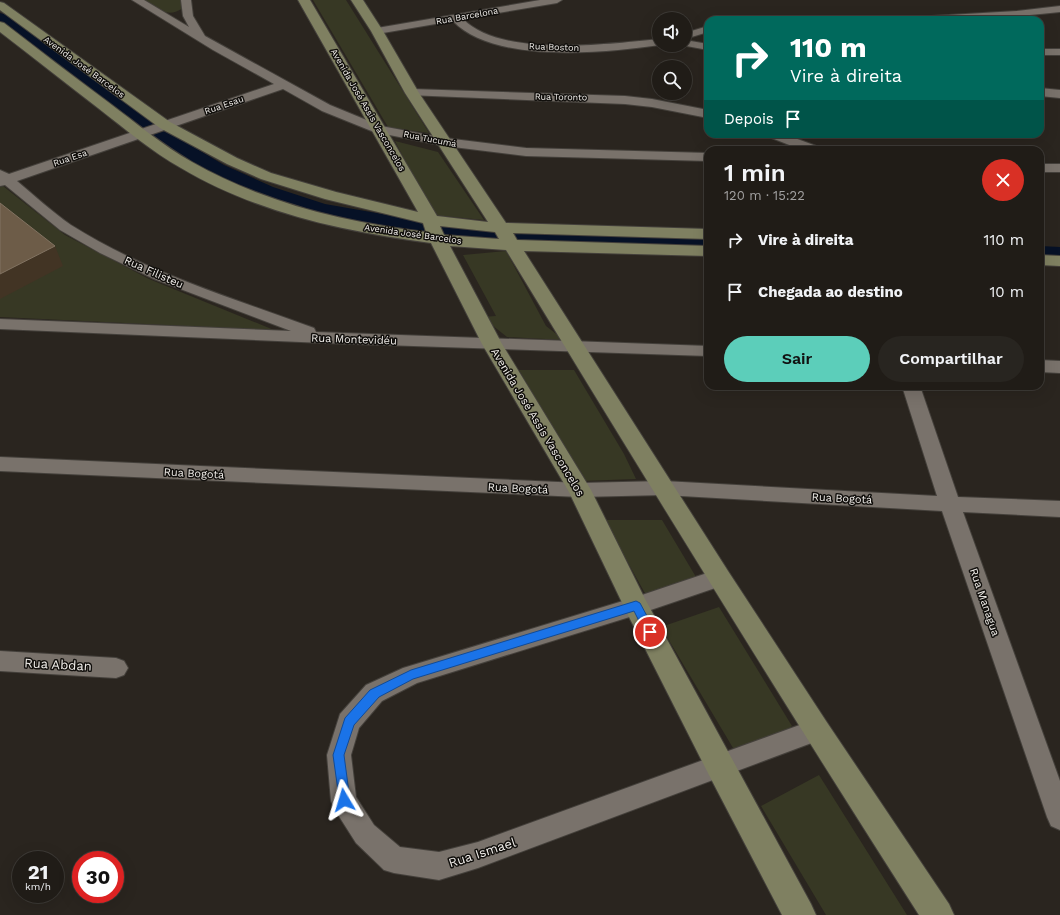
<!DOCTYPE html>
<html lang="pt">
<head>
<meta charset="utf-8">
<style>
	body { margin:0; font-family:"Work Sans",sans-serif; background:#282520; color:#f1f3f6; height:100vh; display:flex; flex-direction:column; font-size:15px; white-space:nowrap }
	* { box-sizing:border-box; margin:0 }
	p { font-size:13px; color:#a2a1a1 }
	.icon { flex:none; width:22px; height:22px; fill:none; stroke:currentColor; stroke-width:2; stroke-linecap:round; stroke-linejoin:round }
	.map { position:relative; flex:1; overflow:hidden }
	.panel { position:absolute; left:704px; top:146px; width:340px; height:244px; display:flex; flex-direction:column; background:#201c17; border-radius:12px; box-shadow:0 4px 16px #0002,0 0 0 1px #3d3a36 }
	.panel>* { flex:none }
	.top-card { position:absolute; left:704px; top:16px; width:340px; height:122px; border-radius:12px; box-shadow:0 4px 16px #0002,0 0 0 1px #3d3a36; background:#00695c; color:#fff; overflow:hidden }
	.controls { position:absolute; left:652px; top:12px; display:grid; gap:8px }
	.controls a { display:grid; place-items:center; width:40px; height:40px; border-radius:50%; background:#201c17; box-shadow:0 4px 16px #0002,0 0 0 1px #3d3a36; font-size:20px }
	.speed { position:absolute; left:12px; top:851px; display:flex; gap:8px; font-size:20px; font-weight:700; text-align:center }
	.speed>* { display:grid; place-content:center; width:52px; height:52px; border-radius:50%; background:#201c17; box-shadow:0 4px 16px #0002,0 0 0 1px #3d3a36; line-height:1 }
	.speed small { font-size:10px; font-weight:400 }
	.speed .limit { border:6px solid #d22; background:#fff; color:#111 }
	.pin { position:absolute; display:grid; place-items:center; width:34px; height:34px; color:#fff; margin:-17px; border:2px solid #fff; border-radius:50%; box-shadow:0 1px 4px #0007 }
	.me { position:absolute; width:44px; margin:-22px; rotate:353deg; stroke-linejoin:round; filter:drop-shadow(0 0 3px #0008) }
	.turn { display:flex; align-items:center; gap:14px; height:84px; padding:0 20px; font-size:18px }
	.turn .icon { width:52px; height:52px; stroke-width:2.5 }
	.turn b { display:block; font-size:28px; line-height:34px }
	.then { display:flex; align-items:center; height:38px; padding:0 20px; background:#0003; gap:8px; font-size:15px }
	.round { display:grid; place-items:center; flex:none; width:42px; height:42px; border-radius:21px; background:#282520 }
	.head { display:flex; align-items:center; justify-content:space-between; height:68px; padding:0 20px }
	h1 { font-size:24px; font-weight:600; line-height:30px }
	.action { display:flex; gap:8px; margin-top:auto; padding:8px 20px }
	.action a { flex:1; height:46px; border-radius:24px; background:#5cceba; color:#111; font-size:16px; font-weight:600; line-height:46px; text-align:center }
	.action a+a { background:#282520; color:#f1f3f6 }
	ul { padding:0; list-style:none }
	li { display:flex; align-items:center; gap:12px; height:52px; padding:0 20px }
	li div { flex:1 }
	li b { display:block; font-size:15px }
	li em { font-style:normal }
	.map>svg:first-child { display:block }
</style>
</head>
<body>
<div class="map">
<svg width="1060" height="915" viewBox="0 0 1060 915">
	<rect width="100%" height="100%" fill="#2a251f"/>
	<g fill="#373824">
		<path d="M 142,0 L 182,0 L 183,8 C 168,19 155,8 142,0 Z"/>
		<path d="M 313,0 L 346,0 L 429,133 L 388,127 Z"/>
		<path d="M 395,141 L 438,152 L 484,220 L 433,215 Z"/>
		<path d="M 3,186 L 65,235 L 149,279 L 274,330 L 0,317 L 0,187 Z"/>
		<path d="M 506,251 L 546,326 L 564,340 L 507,337 L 482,317 L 496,316 L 463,255 Z"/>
		<path d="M 519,370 L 574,370 L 624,454 L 636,479 L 581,481 Z"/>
		<path d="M 604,520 L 662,520 L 696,577 L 646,595 Z"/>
		<path d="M 719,607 L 792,726 L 776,739 L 736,753 L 661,627 Z"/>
		<path d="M 819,775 L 907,915 L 826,915 L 761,806 Z"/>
	</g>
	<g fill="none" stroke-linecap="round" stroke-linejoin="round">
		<g fill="#061126" fill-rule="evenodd">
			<path d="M 0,13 L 7,15 L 126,102 L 182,140 L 224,165 L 273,187 L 325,204 L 445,225 L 488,229 L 708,236 L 708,252 L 488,245 L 445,241 L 312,217 L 255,199 L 206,175 L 164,150 L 110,112 L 0,28 Z"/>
			<path d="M 1040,246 L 1060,247 L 1060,265 L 1040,264 Z"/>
		</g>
		<defs>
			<g id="street">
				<path d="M 132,0 L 144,0 L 189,27 L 183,16 L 181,0 L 191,0 L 193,16 L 205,36 L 330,105 L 381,126 L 445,138 L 526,148 L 708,153 L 708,161 L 526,156 L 445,146 L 374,132 L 322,111 L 283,89 L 17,181 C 34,195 52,212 71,225 C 145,272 232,298 314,328 L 316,332 L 708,346 L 708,356 L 324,343 L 0,329 L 0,319 L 291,331 L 154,279 L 100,253 L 60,230 L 5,185 L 0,186 L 0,170 L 9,174 L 274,84 L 213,50 Z"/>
				<path d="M 540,0 L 562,0 L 557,3 L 463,19 C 501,58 609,44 659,39 L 660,45 C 606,53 493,64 453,21 L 377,34 L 372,31 L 377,28 Z"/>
				<path d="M 1060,6 L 1060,12 C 1009,18 960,20 909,20 L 914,17 L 1017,11 Z"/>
				<path d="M 708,26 L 708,32 L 685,39 L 685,33 Z"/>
				<path d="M 685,40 L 708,44 L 708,50 L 681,45 L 685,45 Z"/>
				<rect x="1040" y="49" width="20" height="6"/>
				<path d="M 1040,88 L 1060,90 L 1060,98 L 1040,96 Z"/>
				<path d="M 412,89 L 625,96 L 652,99 L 708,110 L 708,118 L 652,107 L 625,104 L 408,95 L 406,93 L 408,91 Z"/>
				<path d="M 767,134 L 784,134 L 819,147 L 820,150 L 802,150 L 769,137 Z"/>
				<rect x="1040" y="164" width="20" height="8"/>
				<path d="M 1040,360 L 1060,361 L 1060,373 L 1040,372 Z"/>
				<path d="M 902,386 L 920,386 L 958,497 L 1060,501 L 1060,517 L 963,512 L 1060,781 L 1060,830 L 1051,826 L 1047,817 L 942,511 L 664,495 L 580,497 L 0,471 L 0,457 L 580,483 L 664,481 L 937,496 Z"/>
				<path d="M 719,569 L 727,572 L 730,578 L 727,584 L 636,615 L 417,683 L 382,701 L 359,728 L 351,755 L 356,797 L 374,825 L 400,847 L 439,852 L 478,842 L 816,719 L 825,722 L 828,730 L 825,738 L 478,868 L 439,880 L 394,873 L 384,870 L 356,843 L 335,810 L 331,801 L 327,755 L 340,714 L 366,685 L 403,668 L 636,597 Z"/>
				<path d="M 0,651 L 116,658 L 124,661 L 128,668 L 124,675 L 116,678 L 0,671 Z"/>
			</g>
			<g id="secondary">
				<path d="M 298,0 L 310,0 L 437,216 L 488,222 L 405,93 L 371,31 L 351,0 L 363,0 L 383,31 L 419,93 L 506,223 L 708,229 L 708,239 L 513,233 L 517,240 L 708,246 L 708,256 L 524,251 L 728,571 L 826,721 L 949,904 L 954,915 L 919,915 C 778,695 642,473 506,250 L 450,246 L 502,344 L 591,490 L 645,599 L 811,904 L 816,915 L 782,915 L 709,775 L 627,613 L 569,492 L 482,344 L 431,243 C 345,232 257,213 181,168 C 151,151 125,129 98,108 C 65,83 33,57 0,32 L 0,22 L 4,23 C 39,50 73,76 108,102 C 136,123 162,145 192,162 C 264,203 345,222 426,232 L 423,223 L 325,199 L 261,179 L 227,164 L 160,128 L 0,10 L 0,2 L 4,3 L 170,122 L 237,158 L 271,173 L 336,192 L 418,212 ZM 440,226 L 495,232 L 499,239 L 444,235 Z"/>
				<path d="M 1040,255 L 1060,256 L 1060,266 L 1040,265 Z"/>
			</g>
		</defs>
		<use href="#street" stroke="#44403b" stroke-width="2"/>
		<use href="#secondary" stroke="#44403b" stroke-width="2"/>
		<use href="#street" fill="#79726b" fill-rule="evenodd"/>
		<use href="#secondary" fill="#7f8061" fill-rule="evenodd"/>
	</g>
	<path fill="#423424" d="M 55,246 L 63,266 L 0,299 L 0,274 Z"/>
	<path fill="#6d5c48" stroke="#827362" d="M 0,203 L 55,246 L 0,274 Z"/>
	<path fill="#1a73e8" stroke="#114b97" d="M 636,601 L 640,603 L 654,629 L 655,632 L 654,635 L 650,637 L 646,635 L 634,611 L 413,679 L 379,697 L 354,725 L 344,755 L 350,800 L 349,805 L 344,807 L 340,805 L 333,755 L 345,718 L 370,690 L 411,670 Z"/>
	<g text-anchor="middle" stroke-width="3" stroke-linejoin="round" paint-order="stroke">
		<g font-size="9" fill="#f2efeb" stroke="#110f0c">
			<text transform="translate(467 16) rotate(-10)" y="3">Rua Barcelona</text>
			<text transform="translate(554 47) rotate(2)" y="3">Rua Boston</text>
			<text transform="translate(84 67) rotate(36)" y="3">Avenida José Barcelos</text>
			<text transform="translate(561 97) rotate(1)" y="3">Rua Toronto</text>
			<text transform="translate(224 105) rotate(-19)" y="3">Rua Esau</text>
			<text transform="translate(368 110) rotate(60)" y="3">Avenida José Assis Vasconcelos</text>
			<text transform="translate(430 139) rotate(11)" y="3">Rua Tucumá</text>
			<text transform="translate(70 158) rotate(-19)" y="3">Rua Esa</text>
			<text transform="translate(413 234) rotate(8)" y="3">Avenida José Barcelos</text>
		</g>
		<g font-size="11" fill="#f2efeb" stroke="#110f0c">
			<text transform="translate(154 272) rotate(24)" y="4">Rua Filisteu</text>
			<text transform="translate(354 339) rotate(2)" y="4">Rua Montevidéu</text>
			<text transform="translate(538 422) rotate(59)" y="4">Avenida José Assis Vasconcelos</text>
			<text transform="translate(194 473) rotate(3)" y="4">Rua Bogotá</text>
			<text transform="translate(518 488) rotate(3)" y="4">Rua Bogotá</text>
			<text transform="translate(842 498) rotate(3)" y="4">Rua Bogotá</text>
			<text transform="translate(985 602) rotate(71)" y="4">Rua Managua</text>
		</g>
		<g font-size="13" fill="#f2efeb" stroke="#110f0c">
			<text transform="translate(58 664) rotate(3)" y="5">Rua Abdan</text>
			<text transform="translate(482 852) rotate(-18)" y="5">Rua Ismael</text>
		</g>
	</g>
</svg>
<div class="controls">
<a><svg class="icon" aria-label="sound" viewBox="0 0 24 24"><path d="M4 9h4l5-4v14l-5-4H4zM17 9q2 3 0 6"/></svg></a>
<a><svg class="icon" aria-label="search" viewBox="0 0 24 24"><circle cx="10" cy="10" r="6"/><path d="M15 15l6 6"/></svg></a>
</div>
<div class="speed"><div>21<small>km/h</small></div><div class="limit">30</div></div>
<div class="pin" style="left:650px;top:632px;background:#d93025"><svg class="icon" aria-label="arrive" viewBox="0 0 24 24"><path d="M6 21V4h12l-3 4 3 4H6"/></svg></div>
<svg class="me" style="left:344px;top:800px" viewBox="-20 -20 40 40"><path d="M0-17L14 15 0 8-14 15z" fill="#1a73e8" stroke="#fff" stroke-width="4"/></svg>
<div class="top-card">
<div class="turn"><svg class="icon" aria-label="right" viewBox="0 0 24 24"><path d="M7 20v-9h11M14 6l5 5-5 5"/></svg><div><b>110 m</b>Vire à direita</div></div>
<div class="then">Depois<svg class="icon" aria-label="arrive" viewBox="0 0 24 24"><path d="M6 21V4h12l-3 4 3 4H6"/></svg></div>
</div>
<section class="panel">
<div class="head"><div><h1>1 min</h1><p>120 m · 15:22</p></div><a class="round" style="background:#d93025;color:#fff"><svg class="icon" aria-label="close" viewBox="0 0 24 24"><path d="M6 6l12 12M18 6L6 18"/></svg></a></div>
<ul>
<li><svg class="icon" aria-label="right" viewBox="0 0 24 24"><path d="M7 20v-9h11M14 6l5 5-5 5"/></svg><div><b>Vire à direita</b></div><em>110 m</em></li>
<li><svg class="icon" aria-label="arrive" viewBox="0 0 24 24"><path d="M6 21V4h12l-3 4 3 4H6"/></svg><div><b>Chegada ao destino</b></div><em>10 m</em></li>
</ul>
<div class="action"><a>Sair</a><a>Compartilhar</a></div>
</section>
</div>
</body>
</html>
